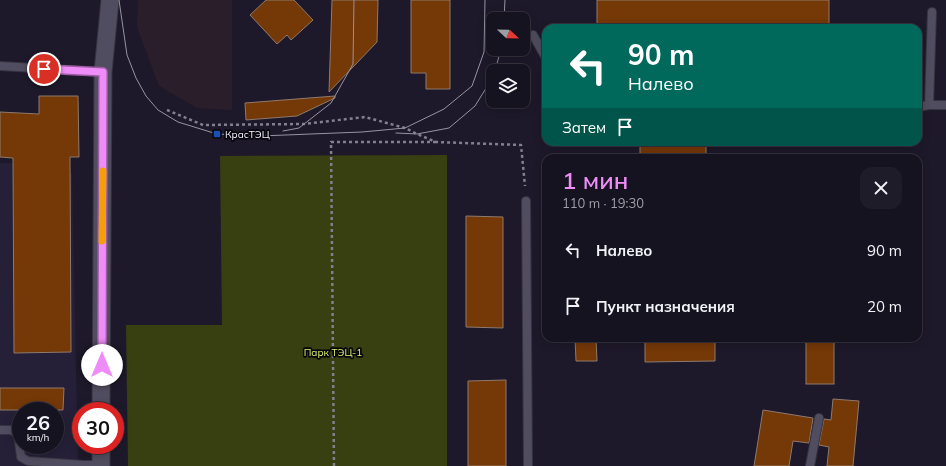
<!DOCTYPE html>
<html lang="ru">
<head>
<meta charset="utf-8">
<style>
	body { margin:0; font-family:Mulish,sans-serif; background:#1f1c29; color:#f1f3f6; height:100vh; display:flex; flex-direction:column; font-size:15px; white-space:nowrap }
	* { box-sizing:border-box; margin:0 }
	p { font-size:13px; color:#9e9ea5 }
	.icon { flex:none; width:22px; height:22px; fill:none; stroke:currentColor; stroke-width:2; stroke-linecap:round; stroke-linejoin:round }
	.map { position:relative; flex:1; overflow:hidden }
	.sheet { position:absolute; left:542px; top:154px; width:380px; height:188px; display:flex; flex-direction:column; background:#161320; border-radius:12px; box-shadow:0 2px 10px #0003,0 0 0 1px #35323e }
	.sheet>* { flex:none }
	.guide { position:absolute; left:542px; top:24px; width:380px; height:122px; border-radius:12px; box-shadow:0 2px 10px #0003,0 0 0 1px #35323e; background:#00695c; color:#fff; overflow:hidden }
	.needle { width:26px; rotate:112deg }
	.buttons { position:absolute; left:486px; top:12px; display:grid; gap:8px }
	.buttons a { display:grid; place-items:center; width:44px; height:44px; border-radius:8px; background:#161320; box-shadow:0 2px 10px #0003,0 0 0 1px #35323e; font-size:20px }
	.speed { position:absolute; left:12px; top:402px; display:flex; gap:8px; font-size:20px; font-weight:700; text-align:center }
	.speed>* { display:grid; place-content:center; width:52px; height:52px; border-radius:50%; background:#161320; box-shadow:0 2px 10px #0003,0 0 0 1px #35323e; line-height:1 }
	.speed small { font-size:10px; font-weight:400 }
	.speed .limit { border:6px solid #d22; background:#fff; color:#111 }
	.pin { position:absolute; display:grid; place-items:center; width:34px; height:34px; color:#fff; margin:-17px; border:2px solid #fff; border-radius:50%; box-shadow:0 1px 4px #0007 }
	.me { position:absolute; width:44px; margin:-22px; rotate:0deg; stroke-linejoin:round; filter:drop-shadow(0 0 3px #0008) }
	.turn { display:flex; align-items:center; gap:14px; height:84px; padding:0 20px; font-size:18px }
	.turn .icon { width:52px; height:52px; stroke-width:2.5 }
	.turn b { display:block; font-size:28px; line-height:34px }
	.then { display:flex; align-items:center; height:38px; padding:0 20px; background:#0003; gap:8px; font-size:15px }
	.round { display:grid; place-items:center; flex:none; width:42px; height:42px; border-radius:12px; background:#1f1c29 }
	.overview { display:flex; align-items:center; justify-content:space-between; height:68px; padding:0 20px }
	h1 { font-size:24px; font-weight:600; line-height:30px; color:#ee8cf8 }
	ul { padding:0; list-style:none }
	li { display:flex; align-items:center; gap:12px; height:56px; padding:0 20px }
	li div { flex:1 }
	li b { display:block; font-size:15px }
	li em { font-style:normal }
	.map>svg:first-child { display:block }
</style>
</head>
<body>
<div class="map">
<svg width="946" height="466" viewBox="0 0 946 466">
	<rect width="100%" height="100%" fill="#1d192a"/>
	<path fill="#2b1e2b" d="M 138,0 L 232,0 L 232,110 L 197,108 L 159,86 L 137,27 Z"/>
	<path fill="#252037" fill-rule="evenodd" d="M 0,163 L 14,163 L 14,174 L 72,173 L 78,466 L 0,466 ZM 21,411 L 55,411 L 55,445 L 21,445 Z"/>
	<path fill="#383f11" d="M 447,155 L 447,466 L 128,466 L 126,325 L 222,325 L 220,156 Z"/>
	<g fill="#753807" stroke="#8f7a6d">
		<path d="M 266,0 L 294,0 L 313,20 L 291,40 L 287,35 L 277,44 L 250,15 Z"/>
		<path d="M 332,0 L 378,0 L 377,42 L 329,92 Z"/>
		<path d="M 411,0 L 450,0 L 450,89 L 426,89 L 426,73 L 411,73 Z"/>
		<rect x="597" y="0" width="232" height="28"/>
		<path d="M 39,96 L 78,96 L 79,157 L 70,157 L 71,352 L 14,353 L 13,158 L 0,157 L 0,112 L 39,114 Z"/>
		<path d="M 335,96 L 335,98 L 297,116 L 246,120 L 245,103 Z"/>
		<rect x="640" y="142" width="66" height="16"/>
		<path d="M 466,216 L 503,217 L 503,328 L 466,327 Z"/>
		<path d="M 575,338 L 596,338 L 597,361 L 576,361 Z"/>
		<path d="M 645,338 L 715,338 L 715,361 L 645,362 Z"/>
		<rect x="806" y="338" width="28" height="46"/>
		<path d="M 506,380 L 506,466 L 468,466 L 468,381 Z"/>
		<path d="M 0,388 L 64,388 L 63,410 L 0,410 Z"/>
		<path d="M 833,399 L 859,401 L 853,466 L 827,466 L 829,447 L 819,445 L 824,419 L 831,420 Z"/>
		<path d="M 763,410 L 813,418 L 809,443 L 793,441 L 789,466 L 754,466 Z"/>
	</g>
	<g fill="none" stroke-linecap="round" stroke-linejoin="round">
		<defs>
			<g id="service">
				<path d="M 533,35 L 546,58"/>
				<path d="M 0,66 L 103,72"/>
				<path d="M 929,105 L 932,12"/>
				<path d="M 918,107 L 929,105 L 946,105"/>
				<path d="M 526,201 L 528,466"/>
				<path d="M 0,430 L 11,430 L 18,434 L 21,457 L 28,461 L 84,465 L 101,465"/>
				<path d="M 810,466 L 819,418"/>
			</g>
			<g id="minor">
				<path d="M 101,411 L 103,72 L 110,0"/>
				<path d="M 101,466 L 101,445"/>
			</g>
		</defs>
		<use href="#service" stroke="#373441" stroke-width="10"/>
		<use href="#minor" stroke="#373441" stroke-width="19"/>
		<g stroke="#837f8e" stroke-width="2.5" stroke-dasharray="3 3" stroke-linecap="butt">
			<path d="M 167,110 L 203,125 L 304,124 L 365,117 L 405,128 L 417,134 L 436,142 L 521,145 L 525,186"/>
			<path d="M 334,466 L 331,142 L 436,142"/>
		</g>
		<use href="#service" stroke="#514d60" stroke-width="8"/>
		<use href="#minor" stroke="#514d60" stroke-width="17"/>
		<g stroke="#9693a2" stroke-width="1">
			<path d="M 119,0 L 127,55 L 136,78 L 146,96 L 158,110 L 178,122 L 217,134 L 260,136 L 362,132 L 405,128 L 444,109 L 472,86 L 484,52 L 485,0"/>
			<path d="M 504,19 L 505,0"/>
			<path d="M 495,71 L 501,49"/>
			<path d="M 283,131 L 299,128 L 331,103 L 353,64 L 354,0"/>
			<path d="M 396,133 L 417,134 L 449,128 L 475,106 L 493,77"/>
		</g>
	</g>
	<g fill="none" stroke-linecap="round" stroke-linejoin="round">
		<defs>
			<path id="route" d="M 44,69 L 103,72 L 102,365"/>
		</defs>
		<use href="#route" stroke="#9b5ba1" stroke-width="10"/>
		<use href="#route" stroke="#ee8cf8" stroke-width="7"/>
		<path stroke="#f59e0b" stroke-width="7" d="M 102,241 L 103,171"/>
	</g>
	<rect fill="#1a4fb4" stroke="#07060d" stroke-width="1.5" x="213" y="130" width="8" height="8" rx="2"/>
	<g text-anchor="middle" stroke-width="3.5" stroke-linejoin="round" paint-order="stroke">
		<g font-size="10" fill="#f5f2ff" stroke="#07060d" text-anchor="start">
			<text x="225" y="138">КрасТЭЦ</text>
		</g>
		<g font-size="10" fill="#dcf26d" stroke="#07060d">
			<text x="333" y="356">Парк ТЭЦ-1</text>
		</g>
	</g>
</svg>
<div class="buttons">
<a><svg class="needle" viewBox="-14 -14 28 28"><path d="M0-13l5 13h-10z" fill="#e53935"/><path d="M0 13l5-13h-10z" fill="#9e9ea5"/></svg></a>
<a><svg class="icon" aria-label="layers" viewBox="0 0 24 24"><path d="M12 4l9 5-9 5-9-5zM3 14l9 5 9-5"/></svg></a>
</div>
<div class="speed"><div>26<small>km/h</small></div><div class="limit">30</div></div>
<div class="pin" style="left:44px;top:69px;background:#d93025"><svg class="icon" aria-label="arrive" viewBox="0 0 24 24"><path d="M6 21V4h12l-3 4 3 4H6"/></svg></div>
<svg class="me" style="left:102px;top:365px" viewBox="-20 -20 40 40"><circle r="19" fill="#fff"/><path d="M0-13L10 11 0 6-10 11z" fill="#ee8cf8"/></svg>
<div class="guide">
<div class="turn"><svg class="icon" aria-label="left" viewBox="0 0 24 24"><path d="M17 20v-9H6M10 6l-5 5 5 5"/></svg><div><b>90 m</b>Налево</div></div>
<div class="then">Затем<svg class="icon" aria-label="arrive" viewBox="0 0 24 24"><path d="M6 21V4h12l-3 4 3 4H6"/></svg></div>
</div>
<section class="sheet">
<div class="overview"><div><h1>1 мин</h1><p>110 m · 19:30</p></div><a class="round"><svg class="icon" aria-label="close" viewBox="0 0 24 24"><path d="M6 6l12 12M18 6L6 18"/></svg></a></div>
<ul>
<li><svg class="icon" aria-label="left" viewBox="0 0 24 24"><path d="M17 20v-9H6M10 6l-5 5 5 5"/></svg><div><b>Налево</b></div><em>90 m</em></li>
<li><svg class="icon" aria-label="arrive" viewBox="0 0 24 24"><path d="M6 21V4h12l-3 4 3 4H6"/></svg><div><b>Пункт назначения</b></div><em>20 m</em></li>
</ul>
</section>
</div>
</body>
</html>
